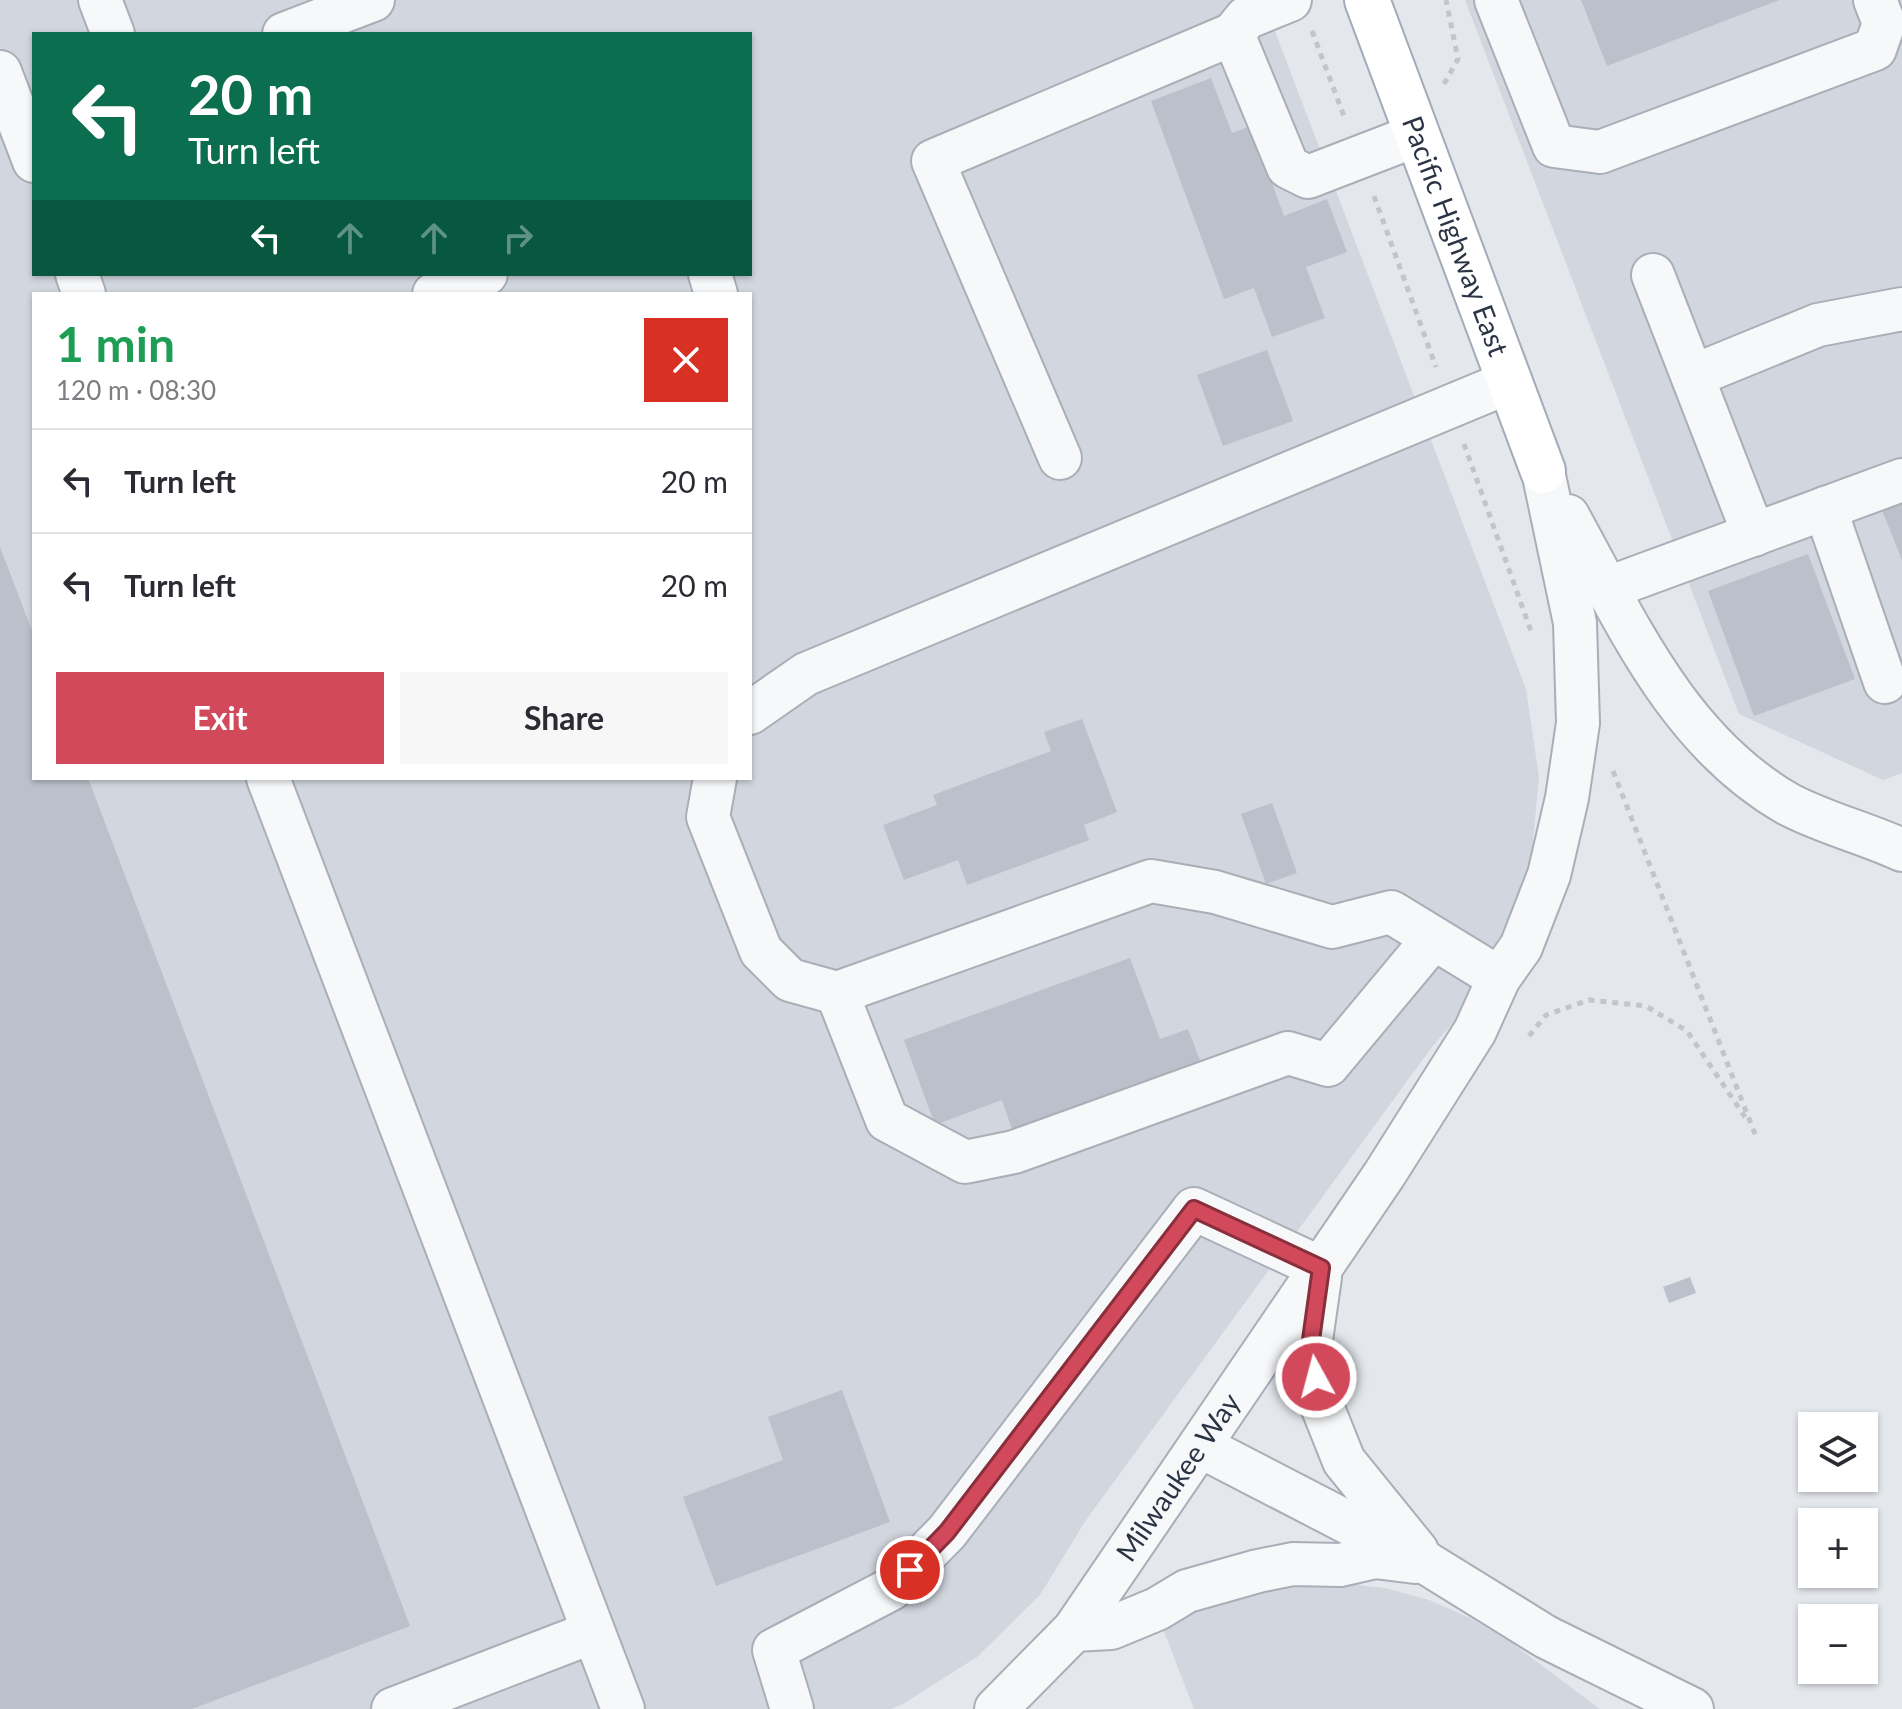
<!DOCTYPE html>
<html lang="en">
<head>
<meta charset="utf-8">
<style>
	body { margin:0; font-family:Lato,sans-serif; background:#f7f7f7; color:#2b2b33; height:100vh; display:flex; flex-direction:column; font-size:30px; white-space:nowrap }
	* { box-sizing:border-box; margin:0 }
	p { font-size:26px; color:#7c7c81 }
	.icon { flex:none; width:44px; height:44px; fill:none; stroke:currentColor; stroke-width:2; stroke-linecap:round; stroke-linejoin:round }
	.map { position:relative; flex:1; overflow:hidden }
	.sheet { position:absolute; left:32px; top:292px; width:720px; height:488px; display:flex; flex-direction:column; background:#fff; border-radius:0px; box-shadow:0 2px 6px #0004 }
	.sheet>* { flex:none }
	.banner { position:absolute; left:32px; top:32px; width:720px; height:244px; border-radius:0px; box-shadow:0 2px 6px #0004; background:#0b6e4f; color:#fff; overflow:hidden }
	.tools { position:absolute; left:1798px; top:1412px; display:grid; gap:16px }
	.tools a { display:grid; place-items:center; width:80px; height:80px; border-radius:0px; background:#fff; box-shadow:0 2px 6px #0004; font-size:40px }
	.pin { position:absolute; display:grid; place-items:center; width:68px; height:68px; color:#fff; margin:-34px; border:4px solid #fff; border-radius:50%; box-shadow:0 2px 8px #0007 }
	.me { position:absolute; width:88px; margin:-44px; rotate:353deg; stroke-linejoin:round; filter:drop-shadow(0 0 6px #0008) }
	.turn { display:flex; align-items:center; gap:28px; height:168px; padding:0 24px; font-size:36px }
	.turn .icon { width:104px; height:104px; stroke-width:2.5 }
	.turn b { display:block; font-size:56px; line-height:68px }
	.lanes { display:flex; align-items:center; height:76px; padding:0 24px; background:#0003; justify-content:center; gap:40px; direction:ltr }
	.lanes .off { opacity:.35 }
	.round { display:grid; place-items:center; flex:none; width:84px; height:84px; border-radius:0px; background:#f7f7f7 }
	.summary { display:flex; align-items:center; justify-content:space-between; height:136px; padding:0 24px }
	h1 { font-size:48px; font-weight:700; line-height:60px; color:#1e9e55 }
	.action { display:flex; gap:16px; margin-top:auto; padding:16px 24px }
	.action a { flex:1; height:92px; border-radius:0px; background:#d1495b; color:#fff; font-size:32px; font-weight:700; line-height:92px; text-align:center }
	.action a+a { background:#f7f7f7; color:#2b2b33 }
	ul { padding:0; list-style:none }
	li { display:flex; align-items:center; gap:24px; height:104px; padding:0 24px; border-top:2px solid #e1e1e2 }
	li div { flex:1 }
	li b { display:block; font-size:30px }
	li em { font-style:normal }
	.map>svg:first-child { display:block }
</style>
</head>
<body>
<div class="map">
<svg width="1902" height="1709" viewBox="0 0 1902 1709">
	<rect width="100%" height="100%" fill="#e4e7ec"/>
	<g fill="#d2d6de" fill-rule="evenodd">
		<path d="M 0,0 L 1263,0 L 1526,689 L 1539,777 L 1531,863 L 1504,943 L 1460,1015 L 1432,1047 L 1086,1520 L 1040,1595 L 977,1657 L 903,1704 L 891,1709 L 0,1709 ZM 34,34 L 750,34 L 750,274 L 34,274 ZM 34,294 L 750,294 L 750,778 L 34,778 Z"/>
		<path d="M 1465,0 L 1902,0 L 1902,773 L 1883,780 L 1739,714 Z"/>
		<path d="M 1340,1583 L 1385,1588 L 1429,1600 L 1470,1618 L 1509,1641 L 1600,1709 L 1194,1709 L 1160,1621 L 1268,1586 Z"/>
	</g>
	<g fill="#bbc0ca">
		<path d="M 1581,0 L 1779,0 L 1607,66 Z"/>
		<path d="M 1211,78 L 1232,133 L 1251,126 L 1284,216 L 1327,199 L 1347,252 L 1306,267 L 1325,318 L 1272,337 L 1254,288 L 1224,299 L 1151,101 Z"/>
		<path d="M 1267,350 L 1293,421 L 1223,446 L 1197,375 Z"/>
		<path d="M 1902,502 L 1902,560 L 1882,510 Z"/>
		<path d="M 0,547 L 34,636 L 34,778 L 88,778 L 410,1626 L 192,1709 L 0,1709 Z"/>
		<path d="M 1808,554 L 1855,679 L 1754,716 L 1708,591 Z"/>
		<path d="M 1082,719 L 1117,812 L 1084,825 L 1089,840 L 967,885 L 958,860 L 904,880 L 883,825 L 937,805 L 933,795 L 1051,751 L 1044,732 Z"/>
		<path d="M 1272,803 L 1297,873 L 1266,884 L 1241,814 Z"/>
		<path d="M 1130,958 L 1160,1039 L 1188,1029 L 1204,1071 L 1015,1138 L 1002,1100 L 935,1125 L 904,1040 Z"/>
		<path d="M 1690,1277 L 1696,1293 L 1669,1303 L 1663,1287 Z"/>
		<path d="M 842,1390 L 890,1522 L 716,1586 L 683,1497 L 783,1460 L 768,1417 Z"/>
	</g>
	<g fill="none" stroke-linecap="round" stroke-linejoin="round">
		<defs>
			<g id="minor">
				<path d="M 100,0 L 113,34"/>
				<path d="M 1290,0 L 1246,18 L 1233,34 L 1288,167 L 1308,177 L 1417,135"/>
				<path d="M 1496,0 L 1554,146 L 1600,152 L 1875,49 L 1884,23 L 1875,0"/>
				<path d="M 284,34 L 373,0"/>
				<path d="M 0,72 L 34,161"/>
				<path d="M 77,274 L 84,294"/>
				<path d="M 710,274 L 716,294"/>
				<path d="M 1653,275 L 1754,535"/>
				<path d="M 434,294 L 486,274"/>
				<path d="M 1693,376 L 1818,325 L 1902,309"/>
				<path d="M 1060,458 L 933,161 L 1233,34"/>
				<path d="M 1825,508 L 1885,682"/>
				<path d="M 1568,516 C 1627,623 1678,741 1788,804 C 1824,823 1865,833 1902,850"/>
				<path d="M 1608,588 L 1902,480"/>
				<path d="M 750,713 L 806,674 L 1509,382"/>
				<path d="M 268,778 L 623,1709"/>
				<path d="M 715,778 L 708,817 L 761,951 L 790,980 L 837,993 L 1151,881 L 1215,892 L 1332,927 L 1391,912 L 1499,978"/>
				<path d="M 837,993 L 887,1120 L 965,1162 L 1014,1152 L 1288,1053 L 1328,1065 L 1433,939"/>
				<path d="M 1320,1277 L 1310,1347 L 1322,1406 L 1344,1461 L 1417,1551"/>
				<path d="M 1200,1446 L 1428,1564 L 1546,1637 L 1692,1709"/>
				<path d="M 1074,1630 L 1111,1628 L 1157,1609 L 1187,1591 L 1258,1571 L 1293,1564 L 1340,1565 L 1375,1557 L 1415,1562"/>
				<path d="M 393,1709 L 593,1632"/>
				<path d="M 792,1709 L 774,1650 L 891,1589 L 947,1532 L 1194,1209 L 1321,1268"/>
				<path id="s1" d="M 996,1709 L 1074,1630 L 1384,1175 L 1475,1031 L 1499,978 L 1521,947 L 1549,875 L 1567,798 L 1578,723 L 1575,623 L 1543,471"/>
			</g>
			<g id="major">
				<path id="s2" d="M 1367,0 L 1543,471"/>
			</g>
		</defs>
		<use href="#minor" stroke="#a9aeb7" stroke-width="46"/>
		<use href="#major" stroke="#a3abb8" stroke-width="48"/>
		<g stroke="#c2c5cb" stroke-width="5" stroke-dasharray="6 6" stroke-linecap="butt">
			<path d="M 1312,31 L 1345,119"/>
			<path d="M 1444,84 L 1458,59 L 1446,0"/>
			<path d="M 1374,196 L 1436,367"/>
			<path d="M 1464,444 L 1532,634"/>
			<path d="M 1613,771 L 1757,1139"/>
			<path d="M 1529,1036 L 1546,1015 L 1589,1000 L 1646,1006 L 1687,1031 L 1745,1117"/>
		</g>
		<use href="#minor" stroke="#f7f8fa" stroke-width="42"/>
		<use href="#major" stroke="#fff" stroke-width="44"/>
	</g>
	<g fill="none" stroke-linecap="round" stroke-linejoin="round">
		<defs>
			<path id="route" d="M 910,1570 L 947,1532 L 1194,1209 L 1321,1268 L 1310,1347 L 1316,1377"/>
		</defs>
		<use href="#route" stroke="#882f3b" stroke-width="20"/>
		<use href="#route" stroke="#d1495b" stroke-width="14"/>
	</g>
	<g text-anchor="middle" stroke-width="6" stroke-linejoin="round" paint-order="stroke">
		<g font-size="28" fill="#2b3445" stroke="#f4f6f9">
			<text dy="10" stroke="none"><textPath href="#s2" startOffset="252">Pacific Highway East</textPath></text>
			<text dy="10" stroke="none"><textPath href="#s1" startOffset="296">Milwaukee Way</textPath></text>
		</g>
	</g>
</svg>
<div class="tools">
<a><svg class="icon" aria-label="layers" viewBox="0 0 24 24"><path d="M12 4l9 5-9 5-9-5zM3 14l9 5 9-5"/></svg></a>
<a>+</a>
<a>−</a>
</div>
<div class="pin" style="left:910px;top:1570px;background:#d93025"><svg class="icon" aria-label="arrive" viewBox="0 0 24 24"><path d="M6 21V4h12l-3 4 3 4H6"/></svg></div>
<svg class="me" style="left:1316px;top:1377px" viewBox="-20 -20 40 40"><circle r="17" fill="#d1495b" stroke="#fff" stroke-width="3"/><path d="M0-11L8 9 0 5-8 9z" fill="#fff"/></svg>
<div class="banner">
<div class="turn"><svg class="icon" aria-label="left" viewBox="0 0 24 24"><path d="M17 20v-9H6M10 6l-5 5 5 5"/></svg><div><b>20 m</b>Turn left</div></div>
<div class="lanes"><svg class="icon" aria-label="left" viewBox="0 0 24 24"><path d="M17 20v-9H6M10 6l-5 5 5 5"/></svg><svg class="icon off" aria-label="ahead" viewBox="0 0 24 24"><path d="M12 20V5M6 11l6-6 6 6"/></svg><svg class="icon off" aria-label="ahead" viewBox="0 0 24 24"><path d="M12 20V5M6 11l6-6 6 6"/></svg><svg class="icon off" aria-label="right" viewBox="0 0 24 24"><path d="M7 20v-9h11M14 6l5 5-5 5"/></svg></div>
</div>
<section class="sheet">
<div class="summary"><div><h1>1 min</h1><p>120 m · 08:30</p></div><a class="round" style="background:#d93025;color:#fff"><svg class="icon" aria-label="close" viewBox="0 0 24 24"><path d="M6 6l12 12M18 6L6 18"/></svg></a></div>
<ul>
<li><svg class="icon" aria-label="left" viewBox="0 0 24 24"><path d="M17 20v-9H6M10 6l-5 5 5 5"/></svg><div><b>Turn left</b></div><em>20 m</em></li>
<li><svg class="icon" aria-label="left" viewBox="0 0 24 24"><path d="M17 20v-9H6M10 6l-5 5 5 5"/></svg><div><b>Turn left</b></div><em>20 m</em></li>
</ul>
<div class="action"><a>Exit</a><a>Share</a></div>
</section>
</div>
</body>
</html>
